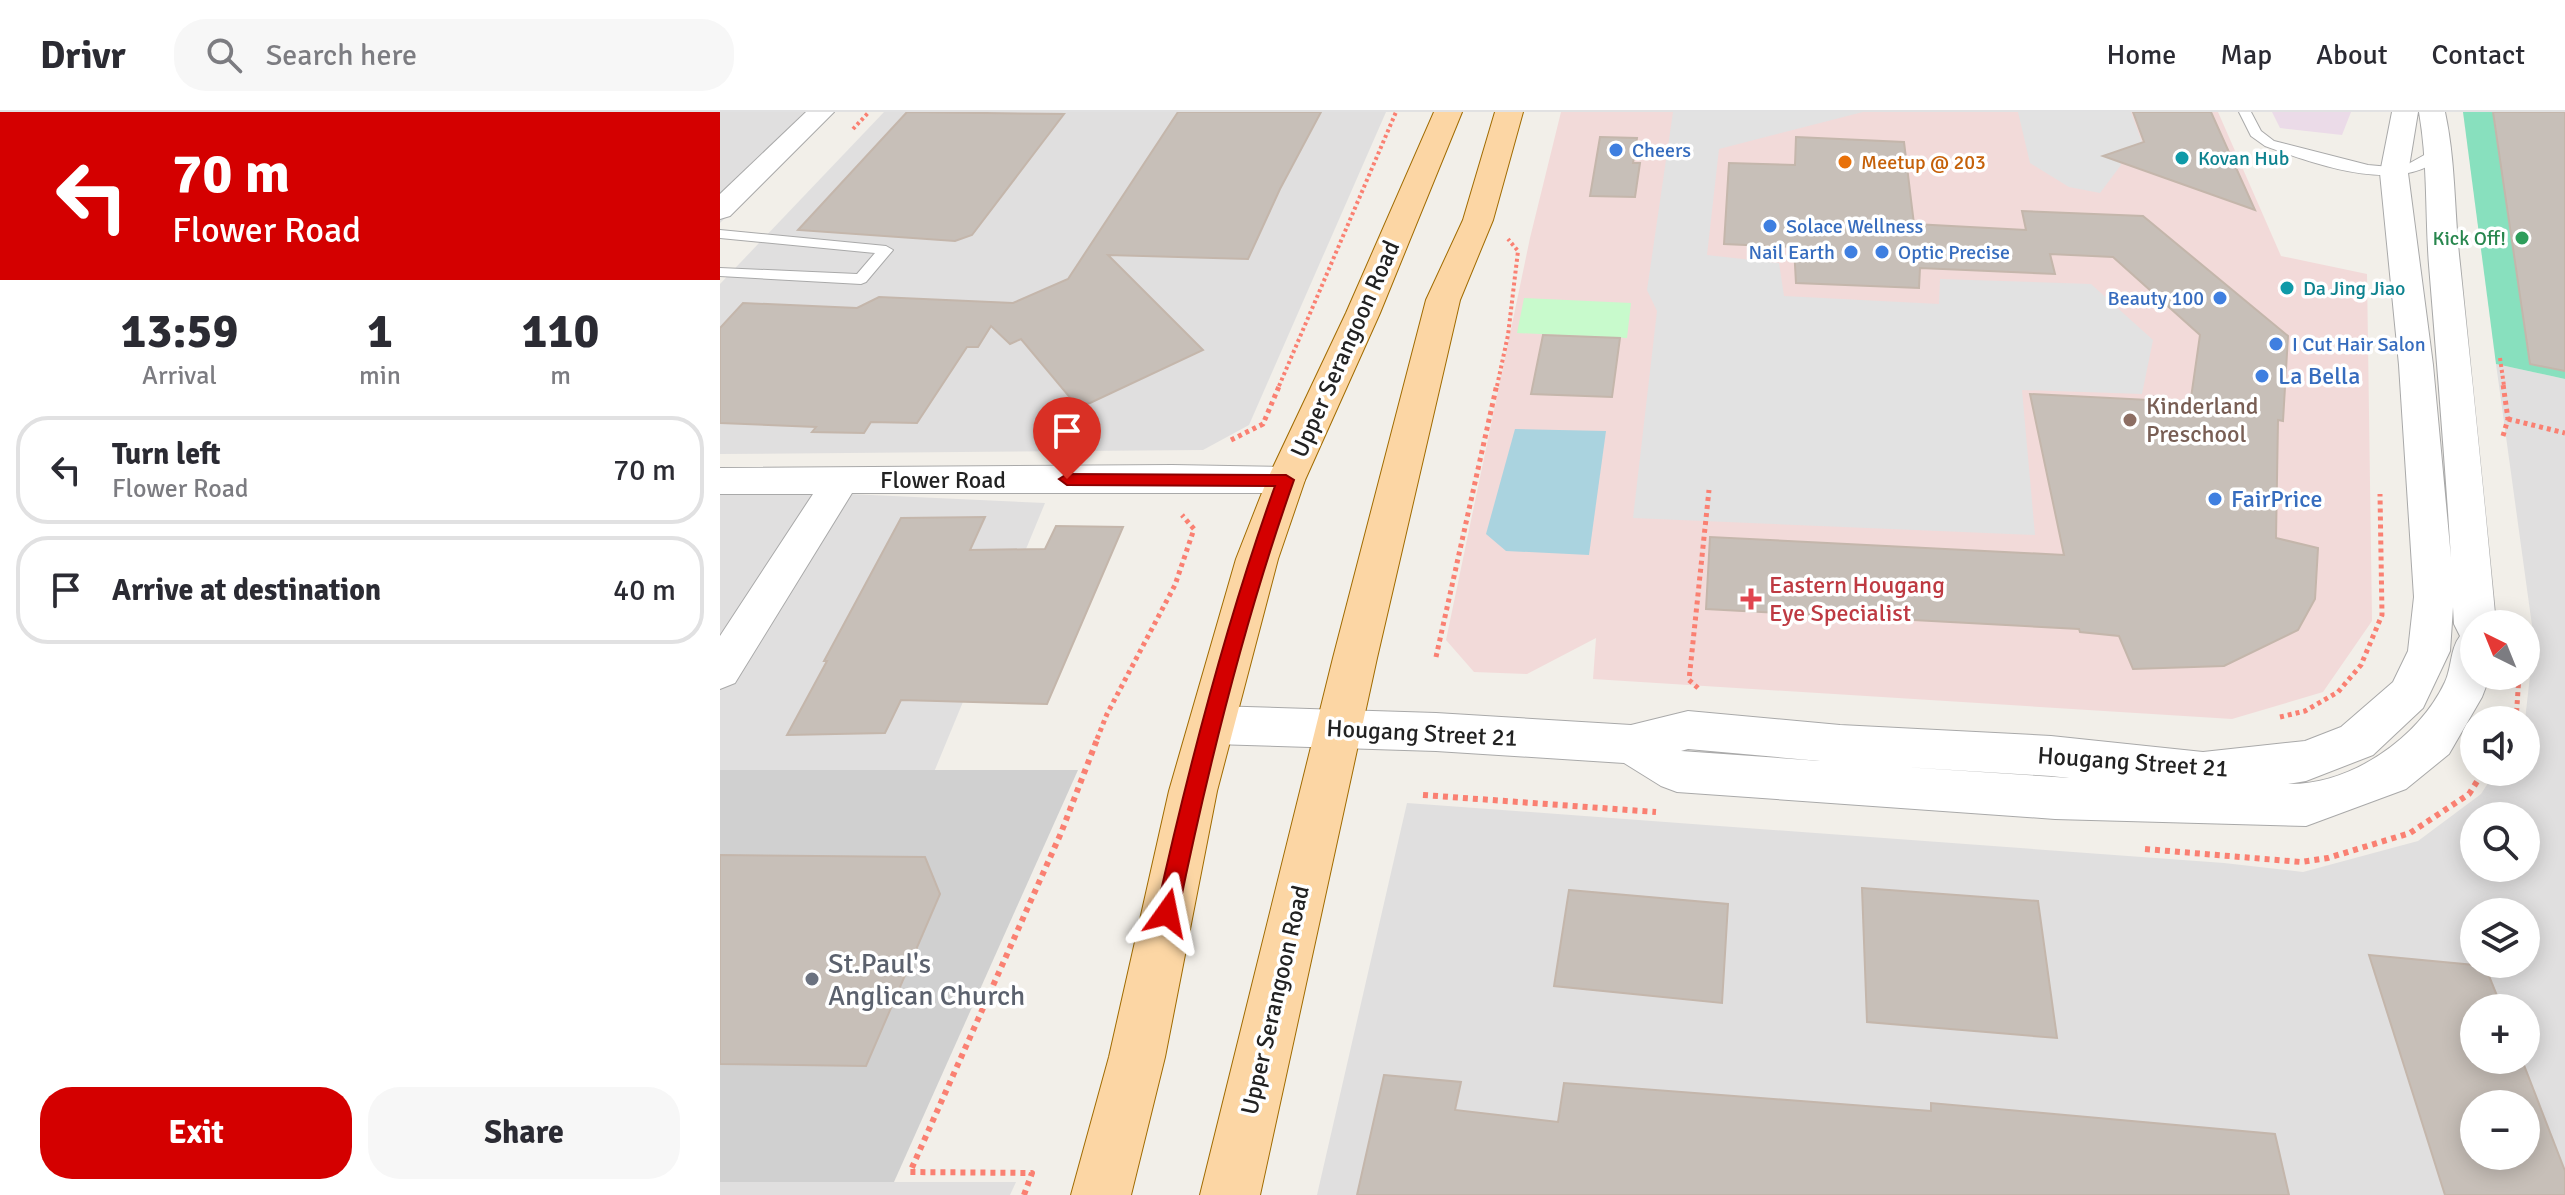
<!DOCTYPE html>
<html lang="en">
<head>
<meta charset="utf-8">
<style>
	body { margin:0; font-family:Signika,sans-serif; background:#f7f7f7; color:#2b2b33; height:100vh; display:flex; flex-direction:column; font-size:30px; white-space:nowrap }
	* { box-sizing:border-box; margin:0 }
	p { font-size:26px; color:#7c7c81 }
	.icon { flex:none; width:44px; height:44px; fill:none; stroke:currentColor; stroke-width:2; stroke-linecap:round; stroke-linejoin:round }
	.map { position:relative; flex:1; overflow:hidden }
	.panel { display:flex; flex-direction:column; background:#fff; width:720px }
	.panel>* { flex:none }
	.guide { background:#d40000; color:#fff; overflow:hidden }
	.needle { width:52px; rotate:317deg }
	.buttons { position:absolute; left:1740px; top:498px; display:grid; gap:16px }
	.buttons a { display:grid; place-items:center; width:80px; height:80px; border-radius:50%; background:#fff; box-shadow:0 4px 20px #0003; font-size:40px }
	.pin { position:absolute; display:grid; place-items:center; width:68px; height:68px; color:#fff; margin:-82px -34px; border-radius:50% 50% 50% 0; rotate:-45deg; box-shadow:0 0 8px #0007 }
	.pin .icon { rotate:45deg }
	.me { position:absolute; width:88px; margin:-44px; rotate:12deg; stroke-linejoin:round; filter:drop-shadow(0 0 6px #0008) }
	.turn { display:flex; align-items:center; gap:28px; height:168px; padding:0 40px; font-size:36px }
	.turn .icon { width:104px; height:104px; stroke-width:2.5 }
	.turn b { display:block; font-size:56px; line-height:68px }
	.eta { display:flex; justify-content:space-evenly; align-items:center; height:136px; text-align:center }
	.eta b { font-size:48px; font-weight:700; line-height:56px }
	.cta { display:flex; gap:16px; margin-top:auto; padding:16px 40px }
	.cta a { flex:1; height:92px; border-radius:32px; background:#d40000; color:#fff; font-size:32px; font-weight:700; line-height:92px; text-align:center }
	.cta a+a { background:#f7f7f7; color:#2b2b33 }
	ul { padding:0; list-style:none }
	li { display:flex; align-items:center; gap:24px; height:108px; margin:0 16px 12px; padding:0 24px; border:4px solid #e1e1e2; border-radius:32px }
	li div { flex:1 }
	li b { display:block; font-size:30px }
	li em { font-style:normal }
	header { display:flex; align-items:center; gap:48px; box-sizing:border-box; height:112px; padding:0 40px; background:#fff; border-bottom:2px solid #e1e1e2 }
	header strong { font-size:38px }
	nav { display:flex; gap:44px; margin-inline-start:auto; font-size:28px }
	.search { width:560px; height:72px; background:#f7f7f7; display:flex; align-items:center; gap:20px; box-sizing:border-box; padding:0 28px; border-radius:32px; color:#7c7c81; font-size:30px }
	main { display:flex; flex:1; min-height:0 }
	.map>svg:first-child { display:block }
</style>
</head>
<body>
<header>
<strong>Drivr</strong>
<div class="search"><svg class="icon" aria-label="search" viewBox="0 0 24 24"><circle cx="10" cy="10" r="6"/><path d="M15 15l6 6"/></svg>Search here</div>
<nav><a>Home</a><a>Map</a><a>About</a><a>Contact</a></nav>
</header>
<main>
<section class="panel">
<div class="guide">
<div class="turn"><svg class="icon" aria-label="left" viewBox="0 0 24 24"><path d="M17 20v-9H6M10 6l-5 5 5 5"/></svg><div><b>70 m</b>Flower Road</div></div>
</div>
<div class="eta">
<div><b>13:59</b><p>Arrival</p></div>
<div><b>1</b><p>min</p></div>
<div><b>110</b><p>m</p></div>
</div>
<ul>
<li><svg class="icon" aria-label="left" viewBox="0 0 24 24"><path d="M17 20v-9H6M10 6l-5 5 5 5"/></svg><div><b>Turn left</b><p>Flower Road</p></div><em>70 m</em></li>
<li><svg class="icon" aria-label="arrive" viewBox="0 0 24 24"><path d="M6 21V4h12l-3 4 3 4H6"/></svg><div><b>Arrive at destination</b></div><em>40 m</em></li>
</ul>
<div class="cta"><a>Exit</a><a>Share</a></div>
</section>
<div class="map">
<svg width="1845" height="1083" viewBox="0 0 1845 1083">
	<rect width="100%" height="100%" fill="#f2efe9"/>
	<g fill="#e0dfdf" fill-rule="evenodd">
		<path d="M 0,0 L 114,0 L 0,111 Z"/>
		<path d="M 164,0 L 666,0 L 529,313 L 483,338 L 0,342 L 0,172 Z"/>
		<path d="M 1776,252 L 1845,267 L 1845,1083 L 597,1083 L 687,691 L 1504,751 L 1583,760 L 1698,729 L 1761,682 L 1775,660 L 1806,660 L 1805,608 L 1814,528 ZM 1754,704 L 1806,704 L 1806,756 L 1754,756 ZM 1754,800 L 1806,800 L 1806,852 L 1754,852 ZM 1754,896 L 1806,896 L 1806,948 L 1754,948 ZM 1754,992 L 1806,992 L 1806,1044 L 1754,1044 Z"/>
		<path d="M 0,376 L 325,391 L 207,677 L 0,674 Z"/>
		<path d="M 0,1070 L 296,1070 L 290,1083 L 0,1083 Z"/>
	</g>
	<path fill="#f2dad9" d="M 841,0 L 1498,0 L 1561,144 L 1647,162 L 1652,509 L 1603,580 L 1512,607 L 873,567 L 876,526 L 807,562 L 754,560 L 726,528 L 810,126 Z"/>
	<path fill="#ebdbe8" d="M 1552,0 L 1631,0 L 1622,23 L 1560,16 Z"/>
	<path fill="#d0d0d0" d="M 0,658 L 358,658 L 174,1070 L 0,1070 Z"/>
	<path fill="#c8facc" d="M 804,186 L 911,191 L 907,226 L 797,221 Z"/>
	<path fill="#88e0be" d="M 1743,0 L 1845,0 L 1845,267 L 1776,252 Z"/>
	<g fill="#e2e2e2">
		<path d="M 953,0 L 1143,0 L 999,37 L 987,143 L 1059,151 L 1064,184 L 1219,192 L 1220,167 L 1371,172 L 1433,228 L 1422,282 L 1302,278 L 1315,423 L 913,406 L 937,199 L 927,178 Z"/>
		<path d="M 1298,0 L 1411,0 L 1422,30 L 1397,39 L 1401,53 L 1380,81 L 1349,75 L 1310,51 Z"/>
	</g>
	<path fill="#aad3df" d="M 795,317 L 886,319 L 869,443 L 786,439 L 766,422 Z"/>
	<g fill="#c7bfb8" stroke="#c4b6ab" stroke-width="2" fill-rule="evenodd">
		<path d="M 187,0 L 344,2 L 252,123 L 235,129 L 78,118 Z"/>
		<path d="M 458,0 L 601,0 L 560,77 L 528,147 L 388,143 L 483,238 L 370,291 L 357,294 L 301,227 L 290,232 L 271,214 L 258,235 L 247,235 L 197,311 L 151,310 L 144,321 L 92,320 L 96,315 L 0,311 L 0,216 L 23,191 L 137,196 L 159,185 L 293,191 L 348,167 Z"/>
		<path d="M 1413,0 L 1491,0 L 1535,98 L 1383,44 L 1424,30 Z"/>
		<path d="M 1773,0 L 1845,0 L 1845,259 L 1810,252 Z"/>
		<path d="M 880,25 L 917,26 L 913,51 L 920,51 L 915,85 L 870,84 Z"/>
		<path d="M 1076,25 L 1184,30 L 1194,112 L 1306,118 L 1302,99 L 1423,104 L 1568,224 L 1563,309 L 1558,308 L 1556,426 L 1598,436 L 1595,487 L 1578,518 L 1504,554 L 1413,557 L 1399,524 L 1360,520 L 1359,517 L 986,497 L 990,425 L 1344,443 L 1310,282 L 1429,288 L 1431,284 L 1470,293 L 1480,223 L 1393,145 L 1330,142 L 1335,162 L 1200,156 L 1199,176 L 1076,171 L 1074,135 L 1004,132 L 1009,51 L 1075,53 Z"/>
		<path d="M 823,223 L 900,226 L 892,285 L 811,282 Z"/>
		<path d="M 265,405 L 250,438 L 325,437 L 336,414 L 403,415 L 327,592 L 181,588 L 165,621 L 67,623 L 107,549 L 104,549 L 181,406 Z"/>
		<path d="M 0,743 L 205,745 L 220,782 L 146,954 L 0,952 Z"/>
		<path d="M 1142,776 L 1318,789 L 1337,926 L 1147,910 Z"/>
		<path d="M 849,778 L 1008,792 L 1002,891 L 834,874 Z"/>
		<path d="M 1649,843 L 1765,854 L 1782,896 L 1754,896 L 1754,948 L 1802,948 L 1845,1059 L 1845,1083 L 1725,1083 ZM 1754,992 L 1806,992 L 1806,1044 L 1754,1044 Z"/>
		<path d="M 664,963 L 741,970 L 735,998 L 838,1010 L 844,971 L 1211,999 L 1211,991 L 1555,1022 L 1569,1083 L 637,1083 Z"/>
	</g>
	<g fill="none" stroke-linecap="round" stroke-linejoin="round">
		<defs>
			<g id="service">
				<path d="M 1519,0 L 1531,0 L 1541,19 L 1554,29 L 1648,53 L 1681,56 L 1715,37 L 1727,40 C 1685,86 1595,52 1545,34 L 1531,24 Z"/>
				<path d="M 0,118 L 166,134 L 173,138 L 146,170 L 141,172 L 0,164 L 0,156 L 137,162 L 155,141 L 0,126 Z"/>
			</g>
			<g id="minor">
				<path d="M 86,0 L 114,0 L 10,104 L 0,107 L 0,82 Z"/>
				<path d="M 1672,0 L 1698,0 L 1688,61 L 1713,253 L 1731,446 C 1725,348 1717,251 1709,153 C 1705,101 1708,51 1699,0 L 1725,0 C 1736,51 1734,101 1740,152 C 1753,272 1765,392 1776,512 L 1754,512 L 1754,564 L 1770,564 L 1762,585 L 1729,642 L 1686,677 L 1586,714 L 1335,707 L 957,680 L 941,674 L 904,651 L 716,639 L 493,632 L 477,626 L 471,613 L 477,600 L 493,594 L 716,601 L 911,613 L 968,599 L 1120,613 L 1331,624 L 1483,640 L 1585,629 L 1621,615 L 1673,570 L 1688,539 L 1694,485 L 1679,253 L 1660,61 ZM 1733,495 L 1734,512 L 1740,524 C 1730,537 1732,555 1725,570 C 1699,626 1631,673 1568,672 L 1586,669 L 1653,643 L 1703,596 L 1730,539 ZM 968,637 L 1100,649 L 961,639 ZM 1184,655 L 1331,664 L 1349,666 L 1335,665 Z"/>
				<path d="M 452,353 L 566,355 L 579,359 L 585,368 L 579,377 L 566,381 L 132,381 L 15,571 L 0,577 L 0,524 L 93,382 L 0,382 L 0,356 Z"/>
			</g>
			<g id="primary">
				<path d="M 714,0 L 742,0 L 660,201 L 585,368 L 558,447 L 497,679 L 445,945 L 411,1083 L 351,1083 L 389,945 L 449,679 L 516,447 L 547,368 L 626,201 Z"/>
				<path d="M 775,0 L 803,0 L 773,108 L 740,188 L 657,546 L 540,1083 L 480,1083 L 613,546 L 706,188 L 743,108 Z"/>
			</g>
		</defs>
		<use href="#service" stroke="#a9a9a9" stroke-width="2"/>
		<use href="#minor" stroke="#a9a9a9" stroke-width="2"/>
		<use href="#primary" stroke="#a06b00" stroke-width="2"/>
		<g stroke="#fa8072" stroke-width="4" stroke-dasharray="3 3" stroke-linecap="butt">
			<path d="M 133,17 L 149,0"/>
			<path d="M 1780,246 L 1784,274"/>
			<path d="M 559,274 L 676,0"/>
			<path d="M 777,274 L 788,223 L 798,139 L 788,127"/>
		</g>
		<g stroke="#fa8072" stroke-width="5" stroke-dasharray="4 4" stroke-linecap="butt">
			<path d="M 1788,307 L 1845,321"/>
			<path d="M 1783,324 L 1788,307 L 1783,272"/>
			<path d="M 511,328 L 543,312 L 560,272"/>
			<path d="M 716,545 L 777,272"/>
			<path d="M 978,576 L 969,568 L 989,378"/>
			<path d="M 1560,605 L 1585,599 L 1618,580 L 1641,553 L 1662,503 L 1660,382"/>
			<path d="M 1796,608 L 1799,564"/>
			<path d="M 377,627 L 387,602 L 455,473 L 474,417 L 462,403"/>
		</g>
		<g stroke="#fa8072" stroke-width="6" stroke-dasharray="5 5" stroke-linecap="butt">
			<path d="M 703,683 L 936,700"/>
			<path d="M 1425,737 L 1581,750 L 1608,746 L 1690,721 L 1749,682 L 1763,660"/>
			<path d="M 304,1083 L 312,1061 L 190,1060 L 341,721 L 378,625"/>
		</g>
		<use href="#service" fill="#fff" fill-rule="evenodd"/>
		<use href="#minor" fill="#fff" fill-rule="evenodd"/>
		<use href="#primary" fill="#fcd6a4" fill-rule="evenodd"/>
	</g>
	<path fill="#d40000" stroke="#8a0000" stroke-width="2" d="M 347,362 L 566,363 L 574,368 C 524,509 488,655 458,801 L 454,808 L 447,811 L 439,808 L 436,801 C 468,657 505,513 555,374 L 347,373 L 339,367 Z"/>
	<g fill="#3f7fe0" stroke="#fff" stroke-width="3">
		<circle cx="896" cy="38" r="8"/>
		<circle cx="1050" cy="114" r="8"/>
		<circle cx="1131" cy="140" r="8"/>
		<circle cx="1162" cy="140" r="8"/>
		<circle cx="1500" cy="186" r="8"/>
		<circle cx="1556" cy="232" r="8"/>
		<circle cx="1542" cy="264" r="8"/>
		<circle cx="1495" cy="387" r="8"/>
	</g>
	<g fill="#0f9aa8" stroke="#fff" stroke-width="3">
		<circle cx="1462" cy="46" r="8"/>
		<circle cx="1567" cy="176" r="8"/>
	</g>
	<circle fill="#e8710a" stroke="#fff" stroke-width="3" cx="1125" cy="50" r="8"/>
	<circle fill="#2e9e5b" stroke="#fff" stroke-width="3" cx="1802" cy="126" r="8"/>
	<circle fill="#8d6e63" stroke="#fff" stroke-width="3" cx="1410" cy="308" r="8"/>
	<path fill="#e0444e" stroke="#fff" stroke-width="3" d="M1027 475h8v8h8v8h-8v8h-8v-8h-8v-8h8z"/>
	<circle fill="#6b7280" stroke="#fff" stroke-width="3" cx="92" cy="867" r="8"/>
	<g text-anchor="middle" stroke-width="7" stroke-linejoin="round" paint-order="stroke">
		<g font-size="20" fill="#366cbe" stroke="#fff" text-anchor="start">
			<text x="912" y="45">Cheers</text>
			<text x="1066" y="121">Solace Wellness</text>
			<text x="1115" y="147" text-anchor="end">Nail Earth</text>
			<text x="1178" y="147">Optic Precise</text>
			<text x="1484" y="193" text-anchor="end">Beauty 100</text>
			<text x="1572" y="239">I Cut Hair Salon</text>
		</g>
		<g font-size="20" fill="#0d838f" stroke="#fff" text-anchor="start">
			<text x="1478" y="53">Kovan Hub</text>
			<text x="1583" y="183">Da Jing Jiao</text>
		</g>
		<g font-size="20" fill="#c56008" stroke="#fff" text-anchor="start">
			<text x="1141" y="57">Meetup @ 203</text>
		</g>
		<g font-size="20" fill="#27864d" stroke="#fff" text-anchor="end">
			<text x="1786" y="133">Kick Off!</text>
		</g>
		<g font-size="24" fill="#222" stroke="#fff">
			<text transform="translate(625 237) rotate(-66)" y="8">Upper Serangoon Road</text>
			<text x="223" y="376">Flower Road</text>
			<text transform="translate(702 621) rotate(3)" y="8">Hougang Street 21</text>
			<text transform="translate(1413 650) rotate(4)" y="8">Hougang Street 21</text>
			<text transform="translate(555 888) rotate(-77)" y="8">Upper Serangoon Road</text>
		</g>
		<g font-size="24" fill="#366cbe" stroke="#fff" text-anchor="start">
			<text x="1558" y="272">La Bella</text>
			<text x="1511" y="395">FairPrice</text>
		</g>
		<g font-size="24" fill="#785e54" stroke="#fff" text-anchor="start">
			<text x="1426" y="302">Kinderland<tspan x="1426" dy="28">Preschool</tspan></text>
		</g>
		<g font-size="24" fill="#be3a42" stroke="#fff" text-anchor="start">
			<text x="1049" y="481">Eastern Hougang<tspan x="1049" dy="28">Eye Specialist</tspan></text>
		</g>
		<g font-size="28" fill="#5b616d" stroke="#fff" text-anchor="start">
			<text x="108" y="861">St.Paul's<tspan x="108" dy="32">Anglican Church</tspan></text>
		</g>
	</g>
</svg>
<div class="buttons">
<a><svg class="needle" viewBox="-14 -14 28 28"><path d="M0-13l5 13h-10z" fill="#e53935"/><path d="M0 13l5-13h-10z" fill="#7c7c81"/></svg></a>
<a><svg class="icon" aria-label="sound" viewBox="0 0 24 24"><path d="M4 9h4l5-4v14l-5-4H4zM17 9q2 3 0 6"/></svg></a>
<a><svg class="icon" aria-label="search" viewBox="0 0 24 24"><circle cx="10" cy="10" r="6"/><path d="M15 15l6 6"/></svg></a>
<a><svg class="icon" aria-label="layers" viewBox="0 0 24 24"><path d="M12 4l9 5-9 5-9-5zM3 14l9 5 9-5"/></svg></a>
<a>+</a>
<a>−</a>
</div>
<div class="pin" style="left:347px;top:367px;background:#d93025"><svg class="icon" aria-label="arrive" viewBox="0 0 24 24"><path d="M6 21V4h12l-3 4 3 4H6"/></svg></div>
<svg class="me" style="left:447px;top:801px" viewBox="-20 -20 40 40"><path d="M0-17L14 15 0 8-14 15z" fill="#d40000" stroke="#fff" stroke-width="4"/></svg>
</div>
</main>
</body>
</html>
